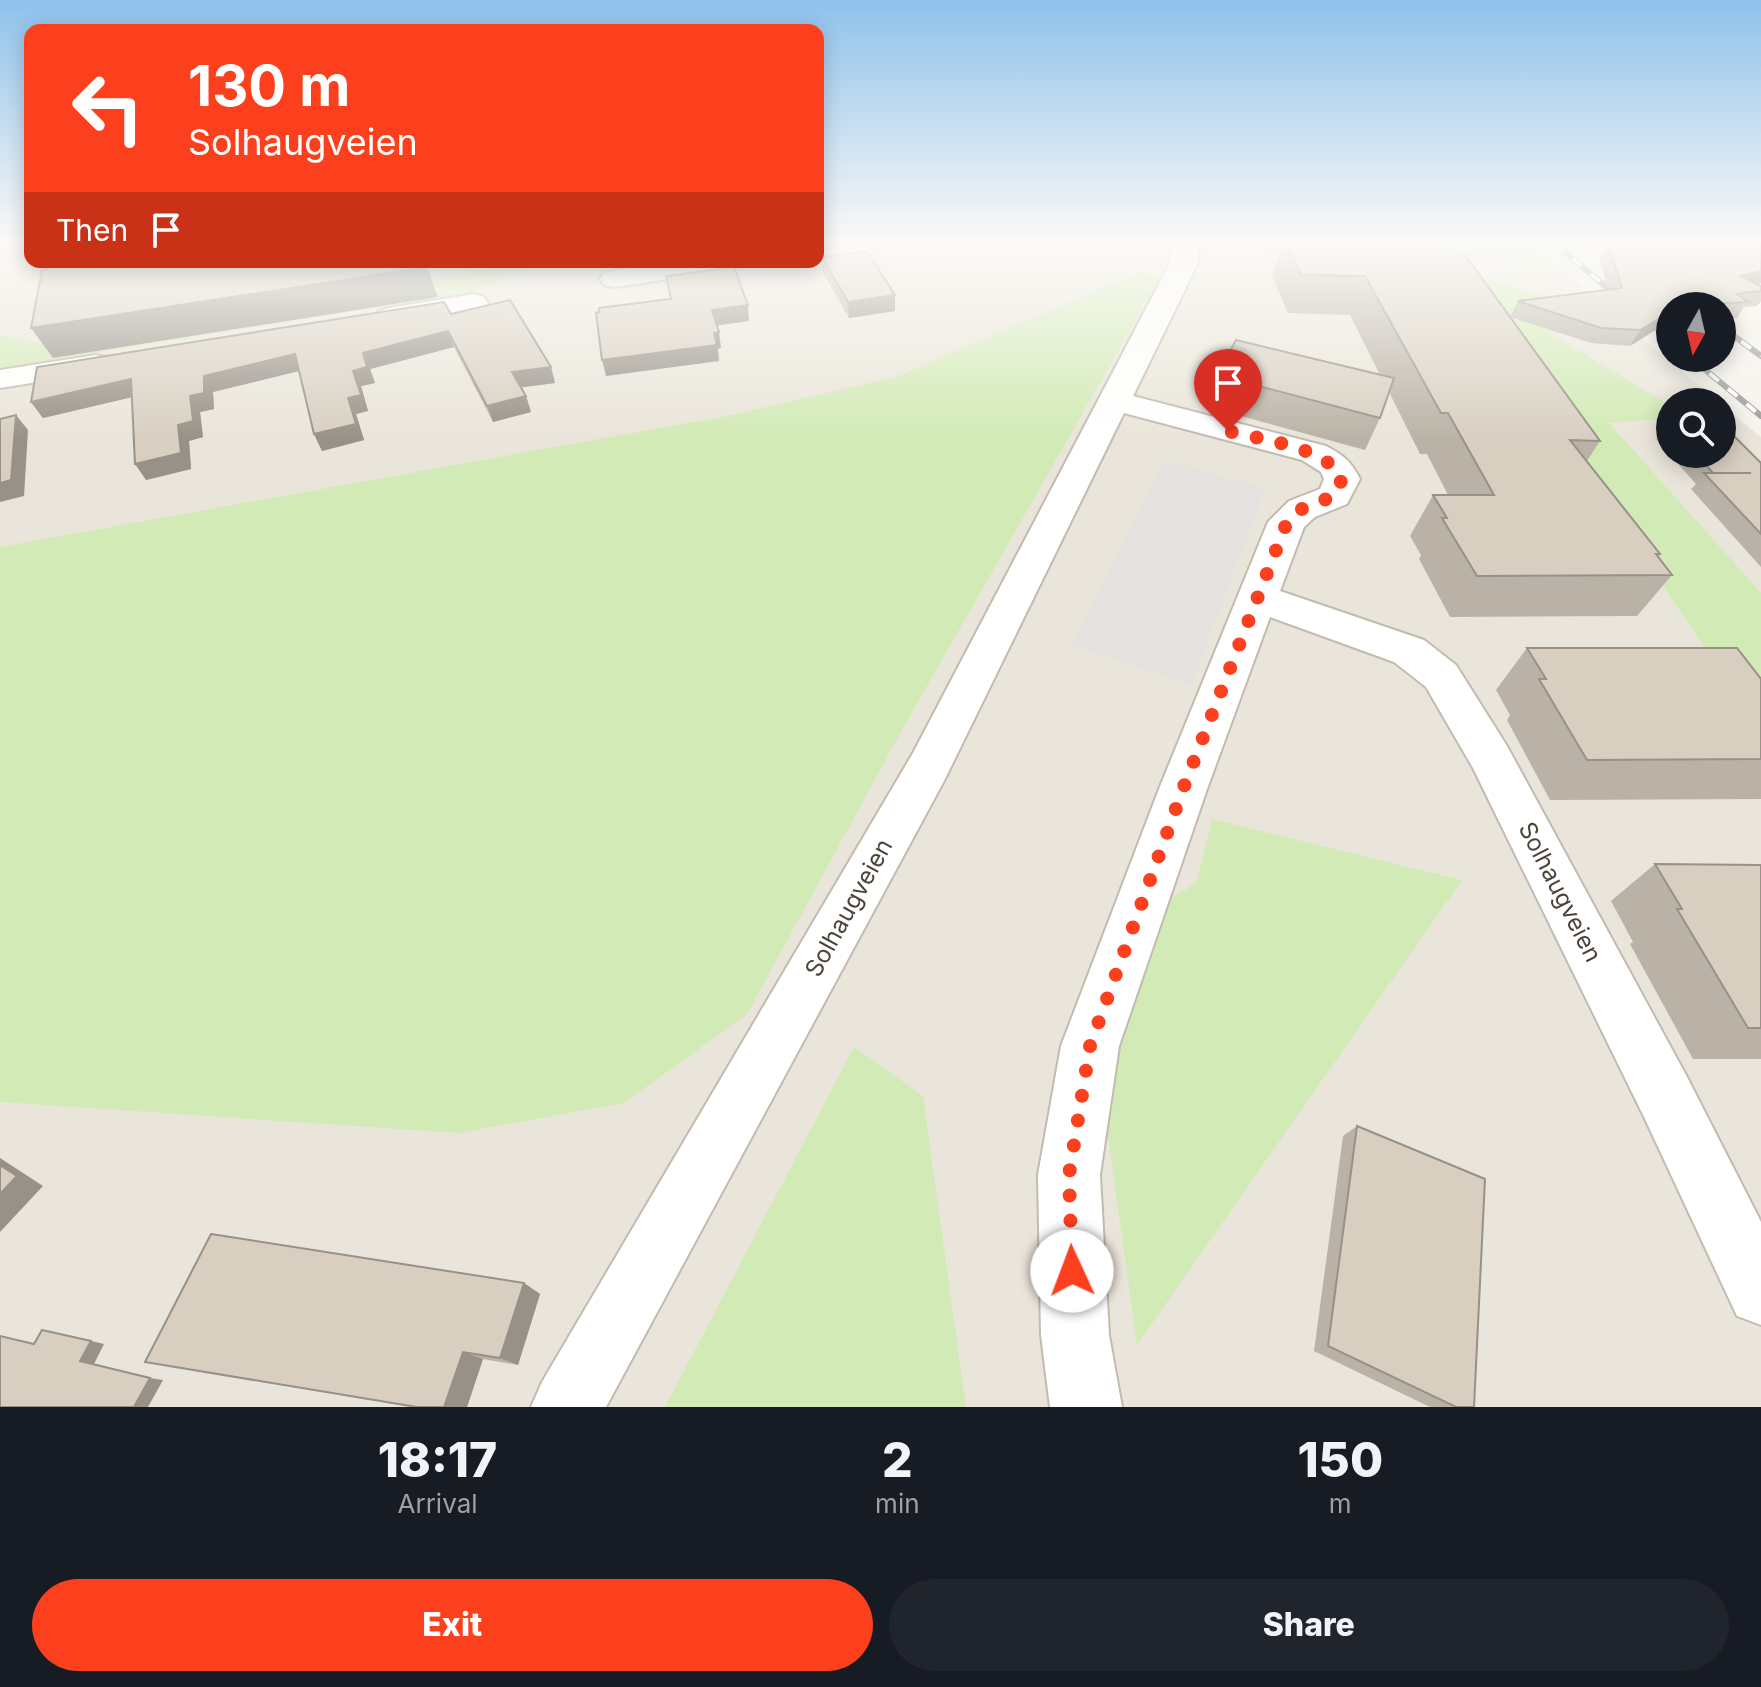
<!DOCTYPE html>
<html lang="en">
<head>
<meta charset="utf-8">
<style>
	body { margin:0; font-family:Inter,sans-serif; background:#20242c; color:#f1f3f6; height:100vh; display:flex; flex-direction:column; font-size:30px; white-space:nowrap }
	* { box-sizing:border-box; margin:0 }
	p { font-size:26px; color:#9ea1a6 }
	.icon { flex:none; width:44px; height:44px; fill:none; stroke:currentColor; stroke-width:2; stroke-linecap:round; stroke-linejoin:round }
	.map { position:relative; height:1407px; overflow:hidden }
	.sheet { display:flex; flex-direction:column; background:#171b24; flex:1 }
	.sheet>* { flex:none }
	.guide { position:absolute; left:24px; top:24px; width:800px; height:244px; border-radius:16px; box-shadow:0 4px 20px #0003; background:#fc3f1d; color:#fff; overflow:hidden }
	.needle { width:52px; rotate:188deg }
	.controls { position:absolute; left:1656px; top:292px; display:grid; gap:16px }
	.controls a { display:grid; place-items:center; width:80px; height:80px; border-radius:50%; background:#171b24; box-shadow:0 4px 20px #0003; font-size:40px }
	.pin { position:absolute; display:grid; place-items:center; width:68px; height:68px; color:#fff; margin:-82px -34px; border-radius:50% 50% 50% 0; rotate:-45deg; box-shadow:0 0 8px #0007 }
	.pin .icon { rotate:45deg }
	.me { position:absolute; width:88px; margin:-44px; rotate:358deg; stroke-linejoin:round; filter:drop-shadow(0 0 6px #0008) }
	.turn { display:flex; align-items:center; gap:28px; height:168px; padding:0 32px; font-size:36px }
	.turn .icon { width:104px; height:104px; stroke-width:2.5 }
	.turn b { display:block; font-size:56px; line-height:68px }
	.then { display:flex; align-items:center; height:76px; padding:0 32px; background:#0003; gap:16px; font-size:30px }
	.eta { display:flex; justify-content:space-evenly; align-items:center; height:136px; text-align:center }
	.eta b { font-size:48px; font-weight:800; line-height:56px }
	.action { display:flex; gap:16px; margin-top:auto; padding:16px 32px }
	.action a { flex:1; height:92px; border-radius:48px; background:#fc3f1d; color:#fff; font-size:32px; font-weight:800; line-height:92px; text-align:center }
	.action a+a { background:#20242c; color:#f1f3f6 }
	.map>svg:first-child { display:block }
</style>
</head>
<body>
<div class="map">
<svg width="1761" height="1407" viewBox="0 0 1761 1407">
	<rect width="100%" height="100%" fill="#f6f3ec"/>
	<path fill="#eae5da" d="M 0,243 L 30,243 L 30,262 L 818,262 L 818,243 L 1529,243 L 1719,402 L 1670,402 L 1670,454 L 1722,454 L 1722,405 L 1761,437 L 1761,1407 L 0,1407 Z"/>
	<g fill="#d2eab5">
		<path d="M 1436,243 L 1524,243 L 1551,267 L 1496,252 Z"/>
		<path d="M 524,262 L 540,262 L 471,293 L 0,368 L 0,335 L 47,345 Z"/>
		<path d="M 1448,269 L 1557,299 L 1529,307 L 1544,330 L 1670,405 L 1670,418 L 1609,423 L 1761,593 L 1761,730 Z"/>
		<path d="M 1139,272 L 1161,276 L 903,728 L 747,1014 L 624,1103 L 459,1133 L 0,1102 L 0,547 L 732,415 L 899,376 Z"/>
		<path d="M 1212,819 L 1462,880 L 1137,1345 L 1101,1087 L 1138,919 L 1196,883 Z"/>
		<path d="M 854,1047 L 923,1096 L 966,1407 L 665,1407 Z"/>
	</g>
	<path fill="#e5e3e0" d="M 1164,460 L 1266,488 L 1191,685 L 1071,645 Z"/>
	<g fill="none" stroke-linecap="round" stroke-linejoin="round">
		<defs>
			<g id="minor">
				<path d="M 818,243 L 874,243 L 870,249 L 818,258 Z"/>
				<path d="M 1174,243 L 1200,243 L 1197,265 L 1133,396 L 1326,446 C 1343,455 1351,461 1360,479 L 1347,504 L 1315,517 L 1304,527 L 1280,591 L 1424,640 L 1456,665 L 1507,746 L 1687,1077 L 1761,1222 L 1761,1325 L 1737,1316 L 1645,1119 L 1473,768 L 1426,687 L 1394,662 L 1270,617 L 1207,789 L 1119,1046 L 1100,1175 L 1109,1335 L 1122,1407 L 1050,1407 L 1041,1335 L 1038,1175 L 1061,1046 L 1159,789 L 1268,522 L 1289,501 L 1320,489 L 1324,479 L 1321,472 L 1302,460 L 1124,413 L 945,779 L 606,1407 L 531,1407 L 542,1382 L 913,753 L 1169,265 Z"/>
				<path d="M 675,262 L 744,262 L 741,268 L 731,270 L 614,287 L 604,285 L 600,279 L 604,273 L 614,271 Z"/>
				<path d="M 474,294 L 484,297 L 488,303 L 484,309 L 389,326 L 379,323 L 374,317 L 379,311 L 389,308 Z"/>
				<path d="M 96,355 L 107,357 L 111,364 L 107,371 L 0,388 L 0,370 Z"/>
			</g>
		</defs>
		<use href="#minor" stroke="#c2bbae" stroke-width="4"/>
		<use href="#minor" fill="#fff" fill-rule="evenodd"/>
		<defs>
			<g id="rail">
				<path d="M 1554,243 L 1670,340"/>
				<path d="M 1722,327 L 1761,356"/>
				<path d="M 1691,358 L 1761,416"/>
			</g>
		</defs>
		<use href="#rail" stroke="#9a9a9a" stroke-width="6"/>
		<use href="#rail" stroke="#fff" stroke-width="4" stroke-dasharray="12" stroke-linecap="butt"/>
	</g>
	<g fill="#bab2a6">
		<path d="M 1283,243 L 1449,243 L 1600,441 L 1587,461 L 1660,554 L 1658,556 L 1672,575 L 1637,616 L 1450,617 L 1419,559 L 1421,555 L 1410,536 L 1433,495 L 1448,495 L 1427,454 L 1420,454 L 1389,392 L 1380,418 L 1365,450 L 1208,407 L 1217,375 L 1380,375 L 1350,315 L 1288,313 L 1272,276 Z"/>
		<path d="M 1608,243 L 1757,284 L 1761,286 L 1761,301 L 1757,306 L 1744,307 L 1737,318 L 1722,319 L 1722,306 L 1670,306 L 1670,322 L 1668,322 L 1630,346 L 1591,343 L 1510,317 L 1518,301 L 1608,290 L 1599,258 Z"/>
		<path d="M 822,257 L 895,311 L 849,318 L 823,273 Z"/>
		<path d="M 451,314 L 551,367 L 555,383 L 521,387 L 526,396 L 531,412 L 493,422 L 454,347 L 370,369 L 375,383 L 361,386 L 368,411 L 356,414 L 364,440 L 322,451 L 314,434 L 299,371 L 213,392 L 214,409 L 200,412 L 203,437 L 189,441 L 191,469 L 146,480 L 132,397 L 43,418 L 31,402 Z"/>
		<path d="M 1667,423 L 1670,423 L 1670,454 L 1722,454 L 1761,463 L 1761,567 L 1691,489 L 1696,484 L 1656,439 Z"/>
		<path d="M 1527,648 L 1761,679 L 1761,799 L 1550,800 L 1507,720 L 1510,715 L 1496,690 Z"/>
		<path d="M 1655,864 L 1761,865 L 1761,1059 L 1693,1059 L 1630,944 L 1633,942 L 1611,901 Z"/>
		<path d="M 1357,1126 L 1474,1407 L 1430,1407 L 1314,1351 L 1343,1136 Z"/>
		<path d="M 524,1283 L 540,1294 L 518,1365 L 483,1359 L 467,1407 L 410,1407 L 145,1362 Z"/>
	</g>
	<g fill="#979187">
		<path d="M 427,267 L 438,297 L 53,358 L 31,328 Z"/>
		<path d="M 1761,271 L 1761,283 L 1730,291 L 1740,276 Z"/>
		<path d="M 895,295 L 895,311 L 849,318 L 848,302 Z"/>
		<path d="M 748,305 L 749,321 L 714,326 L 712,310 Z"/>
		<path d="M 1670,312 L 1670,319 L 1668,322 L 1630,346 L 1640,330 Z"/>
		<path d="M 448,331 L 454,347 L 370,369 L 375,383 L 361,386 L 368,411 L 356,414 L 364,440 L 322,451 L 314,434 L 348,398 L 353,371 L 363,353 Z"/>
		<path d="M 719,332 L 721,348 L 718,349 L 719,361 L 606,376 L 602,360 Z"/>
		<path d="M 295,354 L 303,370 L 213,392 L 214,409 L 200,412 L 203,437 L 189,441 L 191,469 L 146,480 L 135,464 L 178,425 L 190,396 L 204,376 Z"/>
		<path d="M 551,367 L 555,383 L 517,388 L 512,372 Z"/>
		<path d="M 131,379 L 141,395 L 43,418 L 31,402 Z"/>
		<path d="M 526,396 L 531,412 L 493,422 L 487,406 Z"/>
		<path d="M 16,415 L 28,430 L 24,496 L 0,502 L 0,483 Z"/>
		<path d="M 0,1158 L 43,1186 L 0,1232 Z"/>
		<path d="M 524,1283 L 540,1294 L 518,1365 L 500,1358 Z"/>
		<path d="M 91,1341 L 104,1344 L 94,1364 L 80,1361 Z"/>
		<path d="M 463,1352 L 483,1359 L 467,1407 L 444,1407 Z"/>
		<path d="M 150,1378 L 163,1380 L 148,1407 L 134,1407 Z"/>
	</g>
	<g fill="#d8cfc1" stroke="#979187" stroke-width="2">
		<path d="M 1287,243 L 1449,243 L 1457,254 L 1465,255 L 1600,441 L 1570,440 L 1660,554 L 1656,554 L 1672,575 L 1477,576 L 1442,518 L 1447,518 L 1433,495 L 1494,495 L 1448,413 L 1441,413 L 1365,276 L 1301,275 Z"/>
		<path d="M 1608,243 L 1761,243 L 1761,271 L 1740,276 L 1761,286 L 1761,291 L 1737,294 L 1748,302 L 1670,306 L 1670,312 L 1640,330 L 1601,328 L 1518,301 L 1622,288 Z"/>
		<path d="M 867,251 L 895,295 L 848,302 L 822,257 Z"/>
		<path d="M 49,262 L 424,262 L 427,267 L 31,328 L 42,270 L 48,269 Z"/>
		<path d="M 734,267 L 748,305 L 712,310 L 719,332 L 714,333 L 717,345 L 602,360 L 596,313 L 599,312 L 599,308 L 671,299 L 666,276 Z"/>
		<path d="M 510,300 L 551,367 L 512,372 L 526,396 L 487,406 L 448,331 L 363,353 L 367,367 L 353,371 L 361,395 L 348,398 L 356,424 L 314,434 L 295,354 L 204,376 L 204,393 L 190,396 L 193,421 L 178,425 L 181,453 L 135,464 L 131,379 L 31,402 L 37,367 L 444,302 L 451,314 Z"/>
		<path d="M 1236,340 L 1394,378 L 1380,418 L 1217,375 Z"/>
		<path d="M 16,415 L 11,480 L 0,483 L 0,419 Z"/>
		<path d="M 1722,424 L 1761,463 L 1761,534 L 1704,473 L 1751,473 L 1713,473 L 1696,454 L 1722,454 Z"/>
		<path d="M 1527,648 L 1737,648 L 1761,679 L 1761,759 L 1587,760 L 1539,679 L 1546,679 Z"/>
		<path d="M 1655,864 L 1761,865 L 1761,1028 L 1748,1028 L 1677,909 L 1682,909 Z"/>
		<path d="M 1357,1126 L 1485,1179 L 1474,1407 L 1456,1407 L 1328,1346 Z"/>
		<path d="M 0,1165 L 17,1176 L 0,1194 Z"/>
		<path d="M 211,1234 L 524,1283 L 500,1358 L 463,1352 L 444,1407 L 417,1407 L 145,1362 Z"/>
		<path d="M 42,1330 L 91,1341 L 80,1361 L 150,1378 L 134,1407 L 0,1407 L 0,1336 L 34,1344 Z"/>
	</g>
	<linearGradient id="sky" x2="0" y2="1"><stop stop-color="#8fc1ec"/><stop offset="0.55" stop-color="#fbfaf6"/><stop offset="1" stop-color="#fbfaf6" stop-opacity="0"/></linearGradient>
	<rect width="1761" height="440" fill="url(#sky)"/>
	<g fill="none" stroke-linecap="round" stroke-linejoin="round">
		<path stroke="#fc3f1d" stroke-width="14" stroke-dasharray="0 25.2" d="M 1072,1271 L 1069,1175 L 1090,1046 L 1183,789 L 1287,522 L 1302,509 L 1334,496 L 1342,479 C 1328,447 1261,440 1228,431"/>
	</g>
	<g text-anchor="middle" stroke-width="7" stroke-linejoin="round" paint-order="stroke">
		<g font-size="24" fill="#4b4439" stroke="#fff">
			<text transform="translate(1560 892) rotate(63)" y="8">Solhaugveien</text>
			<text transform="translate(849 908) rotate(-61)" y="8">Solhaugveien</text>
		</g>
	</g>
</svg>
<div class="controls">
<a><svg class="needle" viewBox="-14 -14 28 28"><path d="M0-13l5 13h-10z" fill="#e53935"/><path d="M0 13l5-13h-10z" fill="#9ea1a6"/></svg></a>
<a><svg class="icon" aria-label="search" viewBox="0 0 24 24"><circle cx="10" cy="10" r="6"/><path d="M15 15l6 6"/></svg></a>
</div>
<div class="pin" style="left:1228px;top:431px;background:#d93025"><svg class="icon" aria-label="arrive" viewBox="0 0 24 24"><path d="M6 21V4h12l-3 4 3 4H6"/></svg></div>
<svg class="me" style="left:1072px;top:1271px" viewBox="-20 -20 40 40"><circle r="19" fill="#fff"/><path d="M0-13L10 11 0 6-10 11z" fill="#fc3f1d"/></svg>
<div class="guide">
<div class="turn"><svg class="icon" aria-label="left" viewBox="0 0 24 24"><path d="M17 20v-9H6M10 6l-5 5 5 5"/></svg><div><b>130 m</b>Solhaugveien</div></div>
<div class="then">Then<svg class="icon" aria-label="arrive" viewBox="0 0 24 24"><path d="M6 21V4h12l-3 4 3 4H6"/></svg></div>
</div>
</div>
<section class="sheet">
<div class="eta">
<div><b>18:17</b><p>Arrival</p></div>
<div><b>2</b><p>min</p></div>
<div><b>150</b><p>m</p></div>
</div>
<div class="action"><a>Exit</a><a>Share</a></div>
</section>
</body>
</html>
